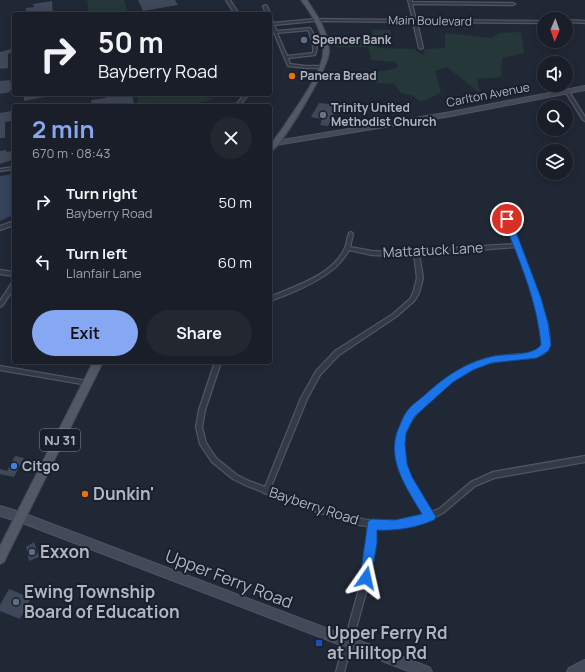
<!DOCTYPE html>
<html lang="en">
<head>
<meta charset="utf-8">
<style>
	body { margin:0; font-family:Manrope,sans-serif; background:#222730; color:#f1f3f6; height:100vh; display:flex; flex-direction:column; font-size:15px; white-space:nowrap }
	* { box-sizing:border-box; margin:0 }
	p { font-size:13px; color:#9fa2a8 }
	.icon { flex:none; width:22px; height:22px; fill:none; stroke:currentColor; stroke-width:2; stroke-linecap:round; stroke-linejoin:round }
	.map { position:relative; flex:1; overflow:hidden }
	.sheet { position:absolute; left:12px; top:104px; width:260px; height:260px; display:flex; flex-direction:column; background:#191e28; border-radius:4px; box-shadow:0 2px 10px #0003,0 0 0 1px #373c45 }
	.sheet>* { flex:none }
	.top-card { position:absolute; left:12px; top:12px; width:260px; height:84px; border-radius:4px; box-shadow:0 2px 10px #0003,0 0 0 1px #373c45; background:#191e28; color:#f1f3f6; overflow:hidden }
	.needle { width:26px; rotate:182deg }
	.controls { position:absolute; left:537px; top:12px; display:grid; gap:8px }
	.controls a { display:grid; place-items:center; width:36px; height:36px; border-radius:50%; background:#191e28; box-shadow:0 2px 10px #0003,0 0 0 1px #373c45; font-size:20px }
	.pin { position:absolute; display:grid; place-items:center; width:34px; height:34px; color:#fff; margin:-17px; border:2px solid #fff; border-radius:50%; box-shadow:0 1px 4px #0007 }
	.me { position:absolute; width:44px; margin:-22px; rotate:11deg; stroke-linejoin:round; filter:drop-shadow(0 0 3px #0008) }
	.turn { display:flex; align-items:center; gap:14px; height:84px; padding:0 20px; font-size:18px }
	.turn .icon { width:52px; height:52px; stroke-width:2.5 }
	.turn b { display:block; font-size:28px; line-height:34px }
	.round { display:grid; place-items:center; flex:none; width:42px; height:42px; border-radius:21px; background:#222730 }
	.overview { display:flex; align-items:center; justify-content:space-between; height:68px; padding:0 20px }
	h1 { font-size:24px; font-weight:700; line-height:30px; color:#86a7f1 }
	.button { display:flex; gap:8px; margin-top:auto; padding:8px 20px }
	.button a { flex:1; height:46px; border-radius:24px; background:#86a7f1; color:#111; font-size:16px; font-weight:700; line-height:46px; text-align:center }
	.button a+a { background:#222730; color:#f1f3f6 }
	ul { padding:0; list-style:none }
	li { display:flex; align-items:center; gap:12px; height:60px; padding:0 20px }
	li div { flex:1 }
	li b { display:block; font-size:15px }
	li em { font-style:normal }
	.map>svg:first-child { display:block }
</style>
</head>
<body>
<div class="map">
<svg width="585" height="672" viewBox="0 0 585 672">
	<rect width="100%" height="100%" fill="#212835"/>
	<g fill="#263739">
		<path d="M 87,0 L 124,0 L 128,14 L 89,14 Z"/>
		<path d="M 372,30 L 390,30 L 392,40 L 377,40 L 378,48 L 414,49 L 423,55 L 425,49 L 445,48 L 445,33 L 492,38 L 500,33 L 521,32 L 524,53 L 502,58 L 501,77 L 477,79 L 480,93 L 447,67 L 435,71 L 441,92 L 426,100 L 419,101 L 413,96 L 401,93 L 394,84 L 376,83 L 367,74 L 397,68 L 397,62 L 371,60 L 368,47 L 334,47 L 333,38 L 373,39 Z"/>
		<path d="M 136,94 L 172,94 L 191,98 L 196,95 L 214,99 C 200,103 168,112 156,102 L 139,105 Z"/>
	</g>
	<path fill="#36425c" d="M 14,174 L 14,215 L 0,221 L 0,176 Z"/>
	<g fill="#3f4858">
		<path d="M 138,0 L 175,0 L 178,5 L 143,11 Z"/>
		<path d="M 52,1 L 53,14 L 26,14 L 26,8 L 34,7 L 33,4 Z"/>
		<path d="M 11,49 L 11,53 L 8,54 L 8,68 L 1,69 L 0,68 L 0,52 Z"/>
		<path d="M 10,80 L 13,90 L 10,90 L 10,92 L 0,94 L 0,81 Z"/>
		<path d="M 24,94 L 45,94 L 45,97 L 24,101 Z"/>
		<path d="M 116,94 L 132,94 L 134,104 L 92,106 L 91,100 L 106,98 L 105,95 Z"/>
		<path d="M 319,103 L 338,105 L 328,126 L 320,125 L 322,119 L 311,117 Z"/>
		<path d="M 11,111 L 11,121 L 5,122 L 5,138 L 0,138 L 0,113 Z"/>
		<path d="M 6,150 L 6,152 L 12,151 L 12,160 L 0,164 L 0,151 Z"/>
		<path d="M 15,456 L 24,458 L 14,477 L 0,474 L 0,469 L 7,471 Z"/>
		<path d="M 34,542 L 39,557 L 29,561 L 26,547 Z"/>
		<path d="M 9,589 L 31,598 L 20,619 L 0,611 L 0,605 Z"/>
	</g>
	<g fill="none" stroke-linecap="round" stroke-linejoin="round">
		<defs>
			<g id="street">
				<path d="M 226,0 L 230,0 L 239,14 L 235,14 Z"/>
				<path d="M 408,0 L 412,0 L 412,2 L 513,3 L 515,4 L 513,5 L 412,4 L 416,20 L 544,21 L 544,23 L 417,22 L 423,48 L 421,49 L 419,48 L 413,22 L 315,21 L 274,25 L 277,31 L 310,28 C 315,36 319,46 315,55 L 288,58 L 290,64 L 306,66 L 322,66 L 324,67 L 322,68 L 306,68 L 288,66 L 270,23 L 270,18 L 272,19 L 273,23 L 315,19 L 413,20 ZM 308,30 C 312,38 314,45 313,53 L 287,56 L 277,33 Z"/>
				<path d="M 265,5 L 267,6 L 270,14 L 266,14 L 263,6 Z"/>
				<path d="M 566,20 L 585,21 L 585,23 L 566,22 Z"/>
				<path d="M 566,90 L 568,90 L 585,117 L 585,121 L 583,120 L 565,91 Z"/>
				<path d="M 245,94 L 249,94 L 239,106 L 235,106 Z"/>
				<path d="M 270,139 L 277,142 L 278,143 L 276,144 L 270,142 Z"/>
				<path d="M 14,167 L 14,169 L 0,171 L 0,169 Z"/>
				<path d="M 507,217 L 509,219 C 522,250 535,281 544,313 C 547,323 551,335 549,346 C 545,361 520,358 509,359 C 501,360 493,362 485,364 C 466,370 451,382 436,394 C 425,404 413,415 407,429 C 394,458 416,488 431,512 L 439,509 L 471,482 L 493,472 L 585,456 L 585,462 L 494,478 L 475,486 L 443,513 L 433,518 L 432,519 L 419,524 L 395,528 L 375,527 L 374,543 L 370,578 L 344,672 L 336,672 L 362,578 L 368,543 L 368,526 L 359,525 L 311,510 L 267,494 L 264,493 L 263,492 L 245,485 L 233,479 L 212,462 L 200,444 L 196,427 L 199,410 L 215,362 L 221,362 L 205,410 L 202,427 L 206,443 L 216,458 L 237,475 L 249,481 L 265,487 L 301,398 L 316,371 L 335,351 L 393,314 L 410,299 L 413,293 L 417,278 L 414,254 L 394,256 L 372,255 L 349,250 C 347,253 345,257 342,260 C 328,279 292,293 270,301 L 270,297 C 295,286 333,275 345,248 C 347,243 347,238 349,233 L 351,232 L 353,234 L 350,247 L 372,251 L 394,252 L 514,244 L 505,219 ZM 516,247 C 523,267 548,326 543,345 C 542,349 538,352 534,353 C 527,355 518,354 510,355 C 501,356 492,357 483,360 C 457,368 411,402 401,428 C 397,437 396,446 397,455 C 399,475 415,498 425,515 C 406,524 378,523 358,518 C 349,516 340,513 332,510 C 311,504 291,496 270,489 L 307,399 L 320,375 L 339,355 L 397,316 L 414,301 L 419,293 L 423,278 L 419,254 Z"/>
				<path d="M 14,221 L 14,225 L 0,230 L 0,226 Z"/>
				<path d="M 0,270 L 14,272 L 14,276 L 0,274 Z"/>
				<path d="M 14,282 L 14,288 L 2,306 L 0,307 L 0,301 L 12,283 Z"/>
				<path d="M 0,366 L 88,381 L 90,381 L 91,383 L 90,385 L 88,385 L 0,370 Z"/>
			</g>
			<g id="secondary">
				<path d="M 585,86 L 585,90 L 451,116 L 276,145 L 273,143 L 276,141 L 451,112 Z"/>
				<path d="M 0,506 L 20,512 L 426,666 L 430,668 L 432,672 L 411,672 L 20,522 L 0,516 Z"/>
				<path d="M 585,660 L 585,672 L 567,672 L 569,668 Z"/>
			</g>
			<g id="primary">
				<path d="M 301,0 L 307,0 C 317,15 330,34 329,53 C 328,68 282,147 270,152 C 270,142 279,134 284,126 C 295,109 322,73 323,53 C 325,34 312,15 301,0 Z"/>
				<path d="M 93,362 L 103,362 L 4,562 L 0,564 L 0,546 Z"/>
			</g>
		</defs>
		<use href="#street" stroke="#4f5561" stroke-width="2.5"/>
		<use href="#secondary" stroke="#4f5561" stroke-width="2"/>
		<use href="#primary" stroke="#3e4350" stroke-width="2"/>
		<use href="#street" fill="#343a46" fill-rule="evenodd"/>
		<use href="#secondary" fill="#434959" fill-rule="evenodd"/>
		<use href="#primary" fill="#525966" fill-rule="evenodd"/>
	</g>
	<path fill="#1a73e8" stroke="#114b97" d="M 507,216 L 511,219 L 541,298 L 548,323 L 551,345 L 548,351 L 537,358 L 491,363 L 473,370 L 453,382 L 414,417 L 406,433 L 405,444 L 407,464 L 412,477 L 436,517 L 434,520 C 415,528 397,531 377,530 L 377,543 L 371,578 L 370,582 L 366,584 L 361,582 L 360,578 L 368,521 L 372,519 L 395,520 L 422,514 C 406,487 384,457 400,425 C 402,420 404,415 407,411 C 412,404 421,399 427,393 C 446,376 465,363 490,357 C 504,353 532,357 541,345 C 537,300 519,260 503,219 Z"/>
	<g fill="#5c6f8a" stroke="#1a202b" stroke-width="1.5">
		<circle cx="304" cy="40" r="4"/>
		<circle cx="32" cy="552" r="4"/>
		<circle cx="16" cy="602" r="4"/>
	</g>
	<g fill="#e8710a" stroke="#1a202b" stroke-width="1.5">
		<circle cx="292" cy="76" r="4"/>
		<circle cx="85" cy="494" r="4"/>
	</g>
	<circle fill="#6b7280" stroke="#1a202b" stroke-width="1.5" cx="323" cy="115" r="4"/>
	<circle fill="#3f7fe0" stroke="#1a202b" stroke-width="1.5" cx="14" cy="466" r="4"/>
	<rect fill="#1a4fb4" stroke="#1a202b" stroke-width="1.5" x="315" y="639" width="8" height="8" rx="2"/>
	<g text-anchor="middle" stroke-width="4" stroke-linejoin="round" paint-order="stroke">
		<g font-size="12" fill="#afb5c3" stroke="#1a202b">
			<text transform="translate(430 21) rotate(1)" y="4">Main Boulevard</text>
			<text transform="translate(488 95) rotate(-11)" y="4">Carlton Avenue</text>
		</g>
		<g font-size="12" font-weight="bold" fill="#afb5c3" stroke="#1a202b" text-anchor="start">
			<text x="312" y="44">Spencer Bank</text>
			<text x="300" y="80">Panera Bread</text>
			<text x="331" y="112">Trinity United<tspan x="331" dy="14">Methodist Church</tspan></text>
		</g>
		<rect fill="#1a202b" stroke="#828895" stroke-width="1" x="40" y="429" width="40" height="22" rx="3"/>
		<g font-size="13" font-weight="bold" fill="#afb5c3">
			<text x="60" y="445">NJ 31</text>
		</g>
		<g font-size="14" fill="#afb5c3" stroke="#1a202b">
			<text transform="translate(433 250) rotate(-3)" y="5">Mattatuck Lane</text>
			<text transform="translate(314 506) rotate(18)" y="5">Bayberry Road</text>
		</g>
		<g font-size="14" font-weight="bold" fill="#afb5c3" stroke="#1a202b" text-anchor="start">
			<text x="22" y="471">Citgo</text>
		</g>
		<g font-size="17" font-weight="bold" fill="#afb5c3" stroke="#1a202b" text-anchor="start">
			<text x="93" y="500">Dunkin'</text>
			<text x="40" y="558">Exxon</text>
			<text x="24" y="598">Ewing Township<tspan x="24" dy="20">Board of Education</tspan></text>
			<text x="327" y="639">Upper Ferry Rd<tspan x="327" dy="20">at Hilltop Rd</tspan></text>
		</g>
		<g font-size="17" fill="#afb5c3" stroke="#1a202b">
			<text transform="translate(229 579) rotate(21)" y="6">Upper Ferry Road</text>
		</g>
	</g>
</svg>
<div class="controls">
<a><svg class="needle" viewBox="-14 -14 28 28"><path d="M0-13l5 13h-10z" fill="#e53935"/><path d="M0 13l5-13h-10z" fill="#9fa2a8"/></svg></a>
<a><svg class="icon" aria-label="sound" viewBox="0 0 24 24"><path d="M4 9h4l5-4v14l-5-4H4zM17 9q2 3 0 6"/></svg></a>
<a><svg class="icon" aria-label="search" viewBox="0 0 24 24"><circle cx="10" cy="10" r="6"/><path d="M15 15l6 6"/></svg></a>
<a><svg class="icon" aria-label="layers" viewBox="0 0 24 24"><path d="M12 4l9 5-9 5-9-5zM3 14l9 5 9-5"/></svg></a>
</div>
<div class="pin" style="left:507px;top:219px;background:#d93025"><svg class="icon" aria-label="arrive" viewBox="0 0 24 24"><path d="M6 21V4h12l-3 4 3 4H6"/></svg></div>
<svg class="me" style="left:366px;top:578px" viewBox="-20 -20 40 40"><path d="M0-17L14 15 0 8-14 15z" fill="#1a73e8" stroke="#fff" stroke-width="4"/></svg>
<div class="top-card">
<div class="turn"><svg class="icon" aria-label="right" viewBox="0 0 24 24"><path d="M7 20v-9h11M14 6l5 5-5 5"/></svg><div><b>50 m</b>Bayberry Road</div></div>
</div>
<section class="sheet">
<div class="overview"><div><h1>2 min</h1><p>670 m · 08:43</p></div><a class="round"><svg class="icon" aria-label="close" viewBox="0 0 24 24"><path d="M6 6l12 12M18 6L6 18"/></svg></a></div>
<ul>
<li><svg class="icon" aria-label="right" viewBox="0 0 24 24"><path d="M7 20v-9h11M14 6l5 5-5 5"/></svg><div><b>Turn right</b><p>Bayberry Road</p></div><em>50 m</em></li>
<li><svg class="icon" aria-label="left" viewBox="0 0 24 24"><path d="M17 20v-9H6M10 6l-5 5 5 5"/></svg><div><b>Turn left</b><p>Llanfair Lane</p></div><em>60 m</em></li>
</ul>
<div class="button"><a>Exit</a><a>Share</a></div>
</section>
</div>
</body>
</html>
